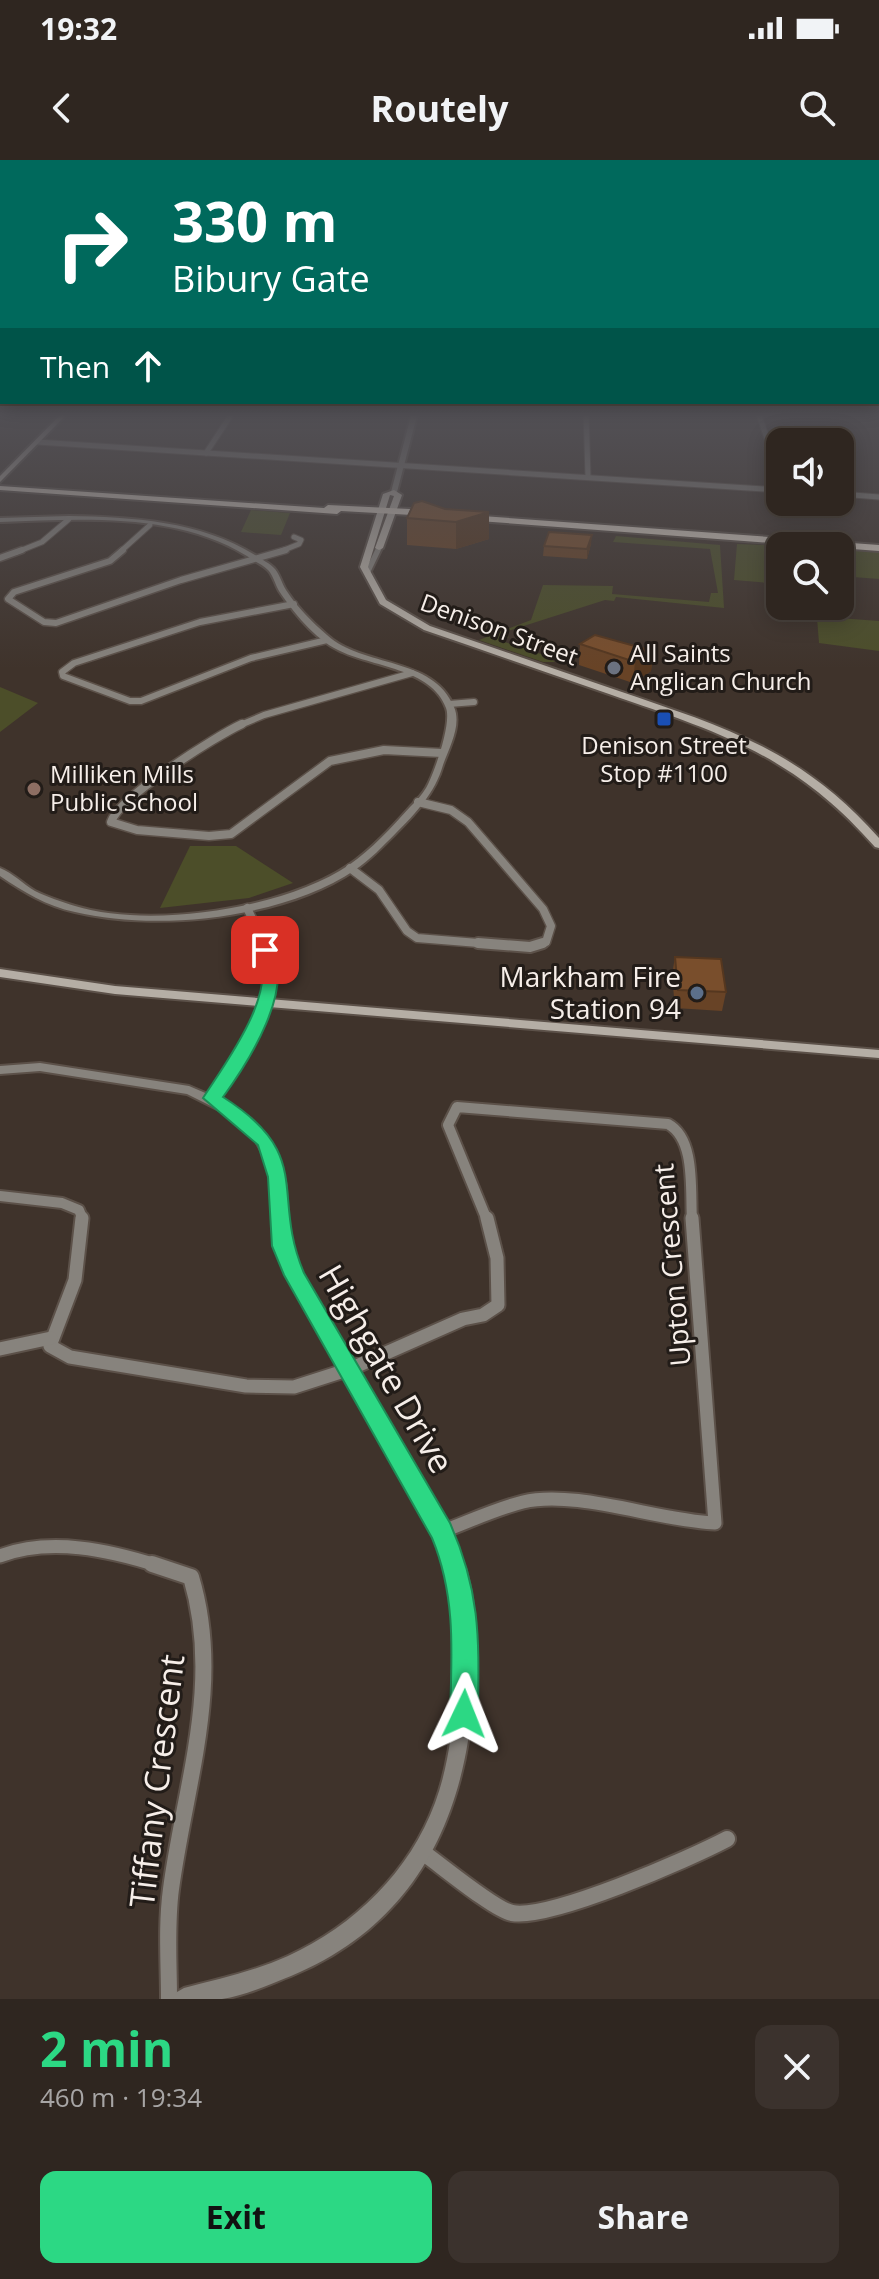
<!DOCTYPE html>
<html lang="en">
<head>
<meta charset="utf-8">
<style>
	body { margin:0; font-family:"Open Sans",sans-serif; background:#3b322d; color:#f1f3f6; height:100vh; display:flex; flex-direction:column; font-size:30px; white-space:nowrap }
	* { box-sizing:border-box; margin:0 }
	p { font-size:26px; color:#a7a5a5 }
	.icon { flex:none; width:44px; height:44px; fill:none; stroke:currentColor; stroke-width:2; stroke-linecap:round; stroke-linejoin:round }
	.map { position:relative; height:1839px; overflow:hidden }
	.sheet { display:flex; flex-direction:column; background:#2f2620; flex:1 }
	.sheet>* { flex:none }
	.banner { position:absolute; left:0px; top:0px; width:880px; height:244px; box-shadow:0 4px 20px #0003,0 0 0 2px #4a433e; background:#00695c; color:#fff; overflow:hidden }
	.fabs { position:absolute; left:766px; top:268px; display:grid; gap:16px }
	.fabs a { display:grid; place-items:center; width:88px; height:88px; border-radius:16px; background:#2f2620; box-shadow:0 4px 20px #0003,0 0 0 2px #4a433e; font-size:40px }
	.pin { position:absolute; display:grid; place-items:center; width:68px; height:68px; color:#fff; margin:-34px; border-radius:16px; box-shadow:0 4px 12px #0006 }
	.me { position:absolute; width:88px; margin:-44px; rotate:2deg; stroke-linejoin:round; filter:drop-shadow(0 0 6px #0008) }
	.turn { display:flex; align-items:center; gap:28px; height:168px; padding:0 40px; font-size:36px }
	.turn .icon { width:104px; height:104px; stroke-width:2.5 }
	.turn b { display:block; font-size:56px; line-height:68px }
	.then { display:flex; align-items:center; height:76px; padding:0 40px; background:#0003; gap:16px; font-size:30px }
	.round { display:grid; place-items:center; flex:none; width:84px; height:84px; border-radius:16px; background:#3b322d }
	.summary { display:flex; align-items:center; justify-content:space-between; height:136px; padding:0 40px }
	h1 { font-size:48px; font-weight:700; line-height:60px; color:#2cd884 }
	.primary-button { display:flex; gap:16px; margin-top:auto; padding:16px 40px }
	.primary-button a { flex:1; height:92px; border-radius:16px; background:#2cd884; color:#111; font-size:32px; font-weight:700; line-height:92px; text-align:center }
	.primary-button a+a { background:#3b322d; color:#f1f3f6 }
	.status { display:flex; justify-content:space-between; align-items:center; height:56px; padding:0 40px; background:#2f2620; direction:ltr }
	.status svg { height:22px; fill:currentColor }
	header { display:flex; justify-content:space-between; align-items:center; height:104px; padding:0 40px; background:#2f2620; font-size:36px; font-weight:700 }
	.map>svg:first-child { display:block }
</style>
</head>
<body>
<div class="status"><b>19:32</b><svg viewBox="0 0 49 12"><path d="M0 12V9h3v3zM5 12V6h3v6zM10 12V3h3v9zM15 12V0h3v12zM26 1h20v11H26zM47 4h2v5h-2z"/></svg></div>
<header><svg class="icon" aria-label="back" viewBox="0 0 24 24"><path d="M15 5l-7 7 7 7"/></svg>Routely<svg class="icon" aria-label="search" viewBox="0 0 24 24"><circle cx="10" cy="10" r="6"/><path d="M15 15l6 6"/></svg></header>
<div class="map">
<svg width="879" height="1839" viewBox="0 0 879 1839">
	<rect width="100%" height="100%" fill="#3f332b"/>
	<g fill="#4c4e29">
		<path d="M 251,350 L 290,353 L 281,375 L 241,372 Z"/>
		<path d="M 616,376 L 720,385 L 724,448 L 616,437 L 614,441 L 605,440 L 502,473 L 509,477 L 502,481 L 541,494 L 554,494 L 550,498 L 555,502 L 543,502 L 479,480 L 531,460 L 543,425 L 613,426 L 612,434 L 709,442 L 711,433 L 718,433 L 710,389 L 613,382 Z"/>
		<path d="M 737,384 L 793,386 L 780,386 L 780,424 L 734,420 Z"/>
		<path d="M 840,389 L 879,392 L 879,419 L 840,416 Z"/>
		<path d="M 786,449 L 805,449 L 825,457 L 879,461 L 879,491 L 819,483 L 817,458 L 806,451 Z"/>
		<path d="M 0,527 L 38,543 L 0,572 Z"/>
		<path d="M 190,686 L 236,686 L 293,723 L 249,738 L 160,748 Z"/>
	</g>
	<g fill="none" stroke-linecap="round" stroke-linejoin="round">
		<defs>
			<g id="minor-far5">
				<path d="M 586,252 L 588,317"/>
				<path d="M 758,252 L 780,317"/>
				<path d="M 37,282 L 780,330"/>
				<path d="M 206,293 L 233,252"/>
				<path d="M 840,334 L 879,337"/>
				<path d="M 17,392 L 42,382 L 69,359"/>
				<path d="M 120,392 L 150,365"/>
				<path d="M 279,392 L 299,384 L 301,380 L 294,377"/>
			</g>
			<g id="minor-far4">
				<path d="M 123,390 L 110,401 L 14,432 L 8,439 L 44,462 L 56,463 L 181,420 L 286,390"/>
				<path d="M 0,398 L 22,390"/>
				<path d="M 294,444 L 200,462 L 74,503 L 62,512 L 63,516 L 130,541 L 141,541 L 251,498 L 327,480"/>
				<path d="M 449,544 L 474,542"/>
				<path d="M 238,566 L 264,555 L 412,513"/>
			</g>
			<g id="minor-far3">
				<path d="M 242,564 C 216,576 119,637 111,662 L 137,670 L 209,676 L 231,674 L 330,601 L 384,590 L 442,593"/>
				<path d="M 418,642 L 451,650 L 468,662 L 543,749 L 551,766 L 546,782 L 537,785"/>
				<path d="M 350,708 L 379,730 L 407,771 L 417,778 L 503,785"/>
				<path d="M 247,748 L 265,785"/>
			</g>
			<g id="minor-far2">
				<path d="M 478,783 L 530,787 L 543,783"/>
				<path d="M 212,938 C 244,898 286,835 264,783"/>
				<path d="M 0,1036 L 62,1043 L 79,1050 L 83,1060"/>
				<path d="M 487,1060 L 448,965 L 457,947 L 668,964 C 696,979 690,1031 692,1060"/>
			</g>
			<g id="minor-far1">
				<path d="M 82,1058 L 75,1120 L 50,1186 L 70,1197 L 246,1226 L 294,1227 L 350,1209 L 463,1159 L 483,1155 L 498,1145 L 497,1098 L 487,1058"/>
				<path d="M 0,1189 L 51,1178"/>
				<path d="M 441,1372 C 468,1362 495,1349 523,1342 C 575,1329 659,1361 715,1363 L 692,1058"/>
				<path d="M 0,1396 C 50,1377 109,1390 159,1406"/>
			</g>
			<g id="minor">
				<path d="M 152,1404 L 191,1417 C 223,1523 185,1624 171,1729 C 166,1766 169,1803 169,1839"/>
				<path d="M 425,1694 C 442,1706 495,1750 512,1753 C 550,1760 689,1699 727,1679"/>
			</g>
			<g id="tertiary">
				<path d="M 412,252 L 418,252 L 397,332 L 394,334 L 391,332 Z"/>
				<path d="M 69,356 C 132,357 200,361 255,395 C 262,400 270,403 275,409 C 280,415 282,424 286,430 C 297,447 312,462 327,475 C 363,508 433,496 454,547 C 462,565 449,588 443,605 C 435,633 416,653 396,673 C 383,686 370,700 355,710 C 284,758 158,772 75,752 C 46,746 24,732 0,716 L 0,708 C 13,713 23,724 35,731 C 47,737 62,742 75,746 C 150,769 284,749 349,705 C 372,689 392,667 410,647 C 416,641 422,635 426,628 C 434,614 452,563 446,548 C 432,508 371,507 338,490 C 315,479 293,452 279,431 C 275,424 273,415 268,410 C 262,404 254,401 247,396 C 176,352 81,359 0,362 L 0,358 Z"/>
				<path d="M 379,386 L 382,388 L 370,413 L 365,414 L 364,413 L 376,388 Z"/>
				<path d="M 40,903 L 189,926 L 224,941 L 251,959 L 271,983 L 280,1001 L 286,1026 L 289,1086 L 301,1114 C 336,1176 372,1236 408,1298 C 429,1334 453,1370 466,1411 C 478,1452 476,1496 473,1538 C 464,1663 412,1766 291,1816 C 270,1824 245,1836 222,1839 C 206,1839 189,1839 173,1839 L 177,1832 L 184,1828 C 219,1819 255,1811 288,1796 C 354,1766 410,1711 435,1643 C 448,1608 452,1572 455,1536 C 461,1469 458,1420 426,1360 L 287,1115 L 275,1086 L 273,1026 L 267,1001 L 253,976 L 229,955 L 187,934 L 40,911 L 0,914 L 0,906 Z"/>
			</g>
			<g id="secondary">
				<path d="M 63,252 L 69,252 L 0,322 L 0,316 Z"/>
				<path d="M 394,330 L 402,335 L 383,388 L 379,390 L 375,388 L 394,336 L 390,335 L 368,407 L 386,440 L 430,466 C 492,487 554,509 616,530 C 724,567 800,589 879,678 L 879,688 L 875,687 C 794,595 721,573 609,534 C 547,513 486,491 424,470 L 380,444 L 360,407 L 383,334 Z"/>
				<path d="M 0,809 L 115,826 L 879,890 L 879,898 L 115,834 L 0,817 Z"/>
			</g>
			<g id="primary">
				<path d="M 0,326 L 324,348 L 328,345 L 430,350 L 434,353 L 430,356 L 341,351 L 337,354 L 0,330 Z"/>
				<path d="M 468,355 L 879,385 L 879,391 L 465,360 L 465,356 Z"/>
			</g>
		</defs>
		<use href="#minor-far5" stroke="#5c5149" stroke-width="7"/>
		<use href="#minor-far4" stroke="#5c5149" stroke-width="9"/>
		<use href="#minor-far3" stroke="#5c5149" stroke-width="11"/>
		<use href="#minor-far2" stroke="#5c5149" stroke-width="14"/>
		<use href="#minor-far1" stroke="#5c5149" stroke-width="17"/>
		<use href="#minor" stroke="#5c5149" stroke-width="20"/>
		<use href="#tertiary" stroke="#5c5149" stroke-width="4"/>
		<use href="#secondary" stroke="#5c5149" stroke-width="4"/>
		<use href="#primary" stroke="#5c5149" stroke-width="4"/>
		<use href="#minor-far5" stroke="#87837d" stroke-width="5"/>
		<use href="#minor-far4" stroke="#87837d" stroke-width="6"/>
		<use href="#minor-far3" stroke="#87837d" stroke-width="8"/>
		<use href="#minor-far2" stroke="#87837d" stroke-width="10"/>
		<use href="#minor-far1" stroke="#87837d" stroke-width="13"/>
		<use href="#minor" stroke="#87837d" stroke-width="16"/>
		<use href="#tertiary" fill="#87837d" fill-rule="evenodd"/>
		<use href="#secondary" fill="#b5aea5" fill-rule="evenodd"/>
		<use href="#primary" fill="#d9cfc3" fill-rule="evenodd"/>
	</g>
	<g fill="#684326">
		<path d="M 0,252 L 40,252 L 37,254 Z"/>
		<path d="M 422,341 L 489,379 L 456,389 L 407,385 L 407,358 Z"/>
		<path d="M 591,384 L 587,399 L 543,396 L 544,386 Z"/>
		<path d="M 580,484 L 653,491 L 651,511 L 633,523 L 579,505 Z"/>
		<path d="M 675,797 L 726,832 L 722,851 L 675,848 L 672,815 Z"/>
	</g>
	<g fill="#55371f">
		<path d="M 489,352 L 489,379 L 456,389 L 456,362 Z"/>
		<path d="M 592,375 L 591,384 L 587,399 L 587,389 Z"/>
		<path d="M 653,491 L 651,511 L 633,523 L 635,502 Z"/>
	</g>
	<g fill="#794e2c" stroke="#55371f" stroke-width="2">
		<path d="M 422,341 L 445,349 L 489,352 L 456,362 L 407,358 L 414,343 Z"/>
		<path d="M 549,372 L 592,375 L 587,389 L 544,386 Z"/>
		<path d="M 595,475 L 653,491 L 635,502 L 580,484 Z"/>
		<path d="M 675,797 L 721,799 L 726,832 L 678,830 Z"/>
	</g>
	<linearGradient id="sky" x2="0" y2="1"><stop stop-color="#231c18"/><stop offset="0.5" stop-color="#525055"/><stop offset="1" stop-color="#525055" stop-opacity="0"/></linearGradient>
	<rect width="879" height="509" fill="url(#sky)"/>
	<path fill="#2cd884" stroke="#1d8c56" stroke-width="2" d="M 265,785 L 270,787 C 297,826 248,903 223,937 C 316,996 270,1033 304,1113 L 450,1363 C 481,1433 479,1480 478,1554 L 474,1564 L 464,1568 L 454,1564 L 450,1554 C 452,1493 456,1436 432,1378 L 284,1115 L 272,1086 L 268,1017 L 258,985 L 203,938 C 224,905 282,829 256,790 Z"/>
	<circle fill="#6b7280" stroke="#221c18" stroke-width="3" cx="614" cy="508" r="8"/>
	<rect fill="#1a4fb4" stroke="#221c18" stroke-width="3" x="656" y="551" width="16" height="16" rx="4"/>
	<circle fill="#8d6e63" stroke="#221c18" stroke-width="3" cx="34" cy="629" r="8"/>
	<circle fill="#5c6f8a" stroke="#221c18" stroke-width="3" cx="697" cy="833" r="8"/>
	<g text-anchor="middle" stroke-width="6" stroke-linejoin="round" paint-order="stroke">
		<g font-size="24" fill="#f6eee9" stroke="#221c18">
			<text transform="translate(499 470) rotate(20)" y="8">Denison Street</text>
		</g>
		<g font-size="24" fill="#f6eee9" stroke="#221c18" text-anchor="start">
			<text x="630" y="502">All Saints<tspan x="630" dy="28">Anglican Church</tspan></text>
			<text x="664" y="594" text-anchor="middle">Denison Street<tspan x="664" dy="28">Stop #1100</tspan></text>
			<text x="50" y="623">Milliken Mills<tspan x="50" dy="28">Public School</tspan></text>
		</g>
		<g font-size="28" fill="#f6eee9" stroke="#221c18" text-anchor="end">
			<text x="681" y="827">Markham Fire<tspan x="681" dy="32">Station 94</tspan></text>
		</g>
		<g font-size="28" fill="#f6eee9" stroke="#221c18">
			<text transform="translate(672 1105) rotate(-95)" y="10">Upton Crescent</text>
		</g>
		<g font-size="34" fill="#f6eee9" stroke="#221c18">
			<text transform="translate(386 1209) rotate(60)" y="12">Highgate Drive</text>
			<text transform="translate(157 1621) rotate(-83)" y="12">Tiffany Crescent</text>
		</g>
	</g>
</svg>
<div class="fabs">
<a><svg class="icon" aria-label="sound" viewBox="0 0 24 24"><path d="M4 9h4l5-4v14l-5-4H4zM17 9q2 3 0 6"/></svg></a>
<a><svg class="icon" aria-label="search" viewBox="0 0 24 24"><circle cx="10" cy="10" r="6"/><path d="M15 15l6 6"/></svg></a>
</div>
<div class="pin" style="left:265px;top:790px;background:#d93025"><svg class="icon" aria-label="arrive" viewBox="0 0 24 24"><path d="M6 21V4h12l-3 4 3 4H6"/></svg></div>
<svg class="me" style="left:464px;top:1554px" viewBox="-20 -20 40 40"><path d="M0-17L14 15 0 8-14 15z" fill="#2cd884" stroke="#fff" stroke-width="4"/></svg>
<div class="banner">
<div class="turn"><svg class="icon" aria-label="right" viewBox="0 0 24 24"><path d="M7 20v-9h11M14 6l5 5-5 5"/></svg><div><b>330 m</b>Bibury Gate</div></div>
<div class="then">Then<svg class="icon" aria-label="ahead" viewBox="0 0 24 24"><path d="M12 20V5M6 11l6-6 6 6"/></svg></div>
</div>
</div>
<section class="sheet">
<div class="summary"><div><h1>2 min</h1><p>460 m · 19:34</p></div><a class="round"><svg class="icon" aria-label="close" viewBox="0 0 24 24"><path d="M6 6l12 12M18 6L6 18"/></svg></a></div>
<div class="primary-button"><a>Exit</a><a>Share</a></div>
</section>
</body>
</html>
